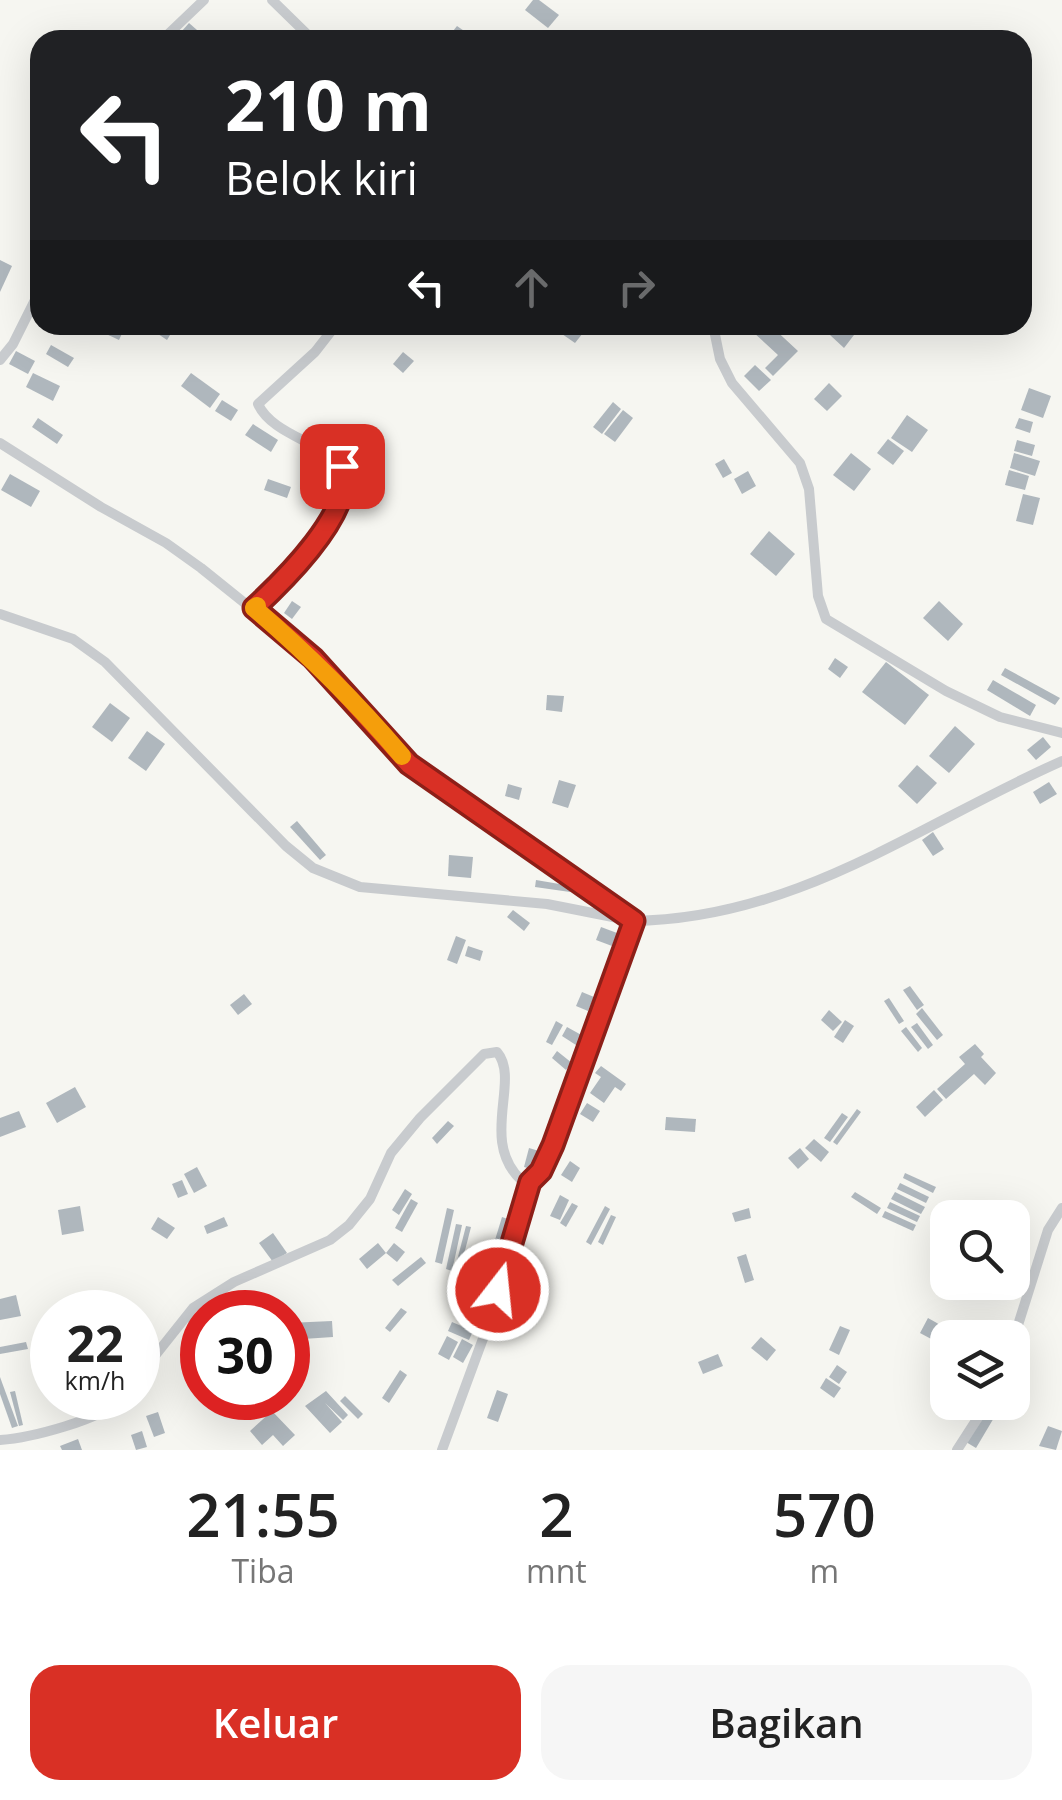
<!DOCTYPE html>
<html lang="id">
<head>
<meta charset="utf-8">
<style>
	body { margin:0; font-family:"Open Sans",sans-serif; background:#f6f6f6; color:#222; height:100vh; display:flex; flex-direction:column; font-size:38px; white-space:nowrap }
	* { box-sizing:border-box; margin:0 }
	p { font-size:32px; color:#767676 }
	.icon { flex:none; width:55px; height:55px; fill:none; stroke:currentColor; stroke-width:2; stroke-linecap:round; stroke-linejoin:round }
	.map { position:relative; height:1450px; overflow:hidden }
	.panel { display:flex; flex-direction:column; background:#fff; flex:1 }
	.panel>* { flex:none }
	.guide { position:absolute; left:30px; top:30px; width:1002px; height:305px; border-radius:30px; box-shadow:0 10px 40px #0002; background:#202124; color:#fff; overflow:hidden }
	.controls { position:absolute; left:930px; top:1200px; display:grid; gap:20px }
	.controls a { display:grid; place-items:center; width:100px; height:100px; border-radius:20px; background:#fff; box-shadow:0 10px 40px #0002; font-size:50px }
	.speed { position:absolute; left:30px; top:1290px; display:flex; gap:20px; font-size:50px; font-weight:700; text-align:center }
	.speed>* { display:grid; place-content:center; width:130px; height:130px; border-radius:50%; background:#fff; box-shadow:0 10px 40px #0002; line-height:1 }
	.speed small { font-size:25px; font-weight:400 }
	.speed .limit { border:15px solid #d22; background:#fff; color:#111 }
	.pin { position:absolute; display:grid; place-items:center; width:85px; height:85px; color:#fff; margin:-42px; border-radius:20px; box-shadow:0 5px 15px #0006 }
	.me { position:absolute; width:110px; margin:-55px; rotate:16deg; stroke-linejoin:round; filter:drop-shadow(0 0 8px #0008) }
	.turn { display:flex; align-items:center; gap:35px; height:210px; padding:0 30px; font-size:45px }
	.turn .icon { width:130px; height:130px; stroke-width:2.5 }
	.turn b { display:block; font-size:70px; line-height:85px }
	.lanes { display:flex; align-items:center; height:95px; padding:0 30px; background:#0003; justify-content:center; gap:50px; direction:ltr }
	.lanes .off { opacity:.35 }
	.eta { display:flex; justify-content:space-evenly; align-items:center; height:170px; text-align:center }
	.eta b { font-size:60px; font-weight:600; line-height:70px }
	.primary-button { display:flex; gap:20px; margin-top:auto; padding:20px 30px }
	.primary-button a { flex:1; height:115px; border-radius:30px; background:#d93025; color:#fff; font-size:40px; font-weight:600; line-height:115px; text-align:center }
	.primary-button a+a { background:#f6f6f6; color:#222 }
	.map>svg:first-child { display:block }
</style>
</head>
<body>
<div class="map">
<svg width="1062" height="1450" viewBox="0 0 1062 1450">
	<rect width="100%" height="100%" fill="#f6f6f1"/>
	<g fill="#afb7bd">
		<path d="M 533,0 L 539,0 L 559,15 L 548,28 L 525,10 Z"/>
		<path d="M 189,23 L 197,30 L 189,40 L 174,40 Z"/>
		<path d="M 457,26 L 470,35 L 466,40 L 446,40 Z"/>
		<path d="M 0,260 L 12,266 L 0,292 Z"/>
		<path d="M 87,325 L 126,325 L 119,340 Z"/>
		<path d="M 155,325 L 171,325 L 175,327 L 167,340 L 152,330 Z"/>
		<path d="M 569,325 L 587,328 L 575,343 L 562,334 Z"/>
		<path d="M 759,325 L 770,325 L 798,351 L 773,376 L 765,368 L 778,355 L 753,332 Z"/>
		<path d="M 838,325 L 854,335 L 844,348 L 830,335 Z"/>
		<path d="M 51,345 L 74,358 L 68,367 L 46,354 Z"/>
		<path d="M 16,351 L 35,361 L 28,374 L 9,364 Z"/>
		<path d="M 403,352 L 414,361 L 403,373 L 393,364 Z"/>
		<path d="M 755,365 L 771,380 L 759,391 L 744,376 Z"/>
		<path d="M 33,373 L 60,386 L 53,401 L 26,387 Z"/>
		<path d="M 191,373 L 220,394 L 210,408 L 181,386 Z"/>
		<path d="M 829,383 L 842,396 L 827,411 L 814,399 Z"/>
		<path d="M 1029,388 L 1051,396 L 1043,418 L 1021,410 Z"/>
		<path d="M 222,400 L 238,410 L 231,421 L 215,411 Z"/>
		<path d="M 613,402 L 621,409 L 602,434 L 593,427 Z"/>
		<path d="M 623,410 L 633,418 L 615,442 L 604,434 Z"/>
		<path d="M 907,415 L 928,430 L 912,452 L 891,438 Z"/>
		<path d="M 38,418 L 63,435 L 57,444 L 32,427 Z"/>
		<path d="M 1019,418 L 1033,422 L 1030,433 L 1015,428 Z"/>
		<path d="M 253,424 L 278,440 L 271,452 L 245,435 Z"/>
		<path d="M 888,439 L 904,451 L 893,465 L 877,453 Z"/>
		<path d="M 1017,440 L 1035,445 L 1032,456 L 1014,451 Z"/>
		<path d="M 851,453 L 871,469 L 854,491 L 833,475 Z"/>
		<path d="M 1014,453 L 1040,461 L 1035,476 L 1010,468 Z"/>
		<path d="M 724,459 L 732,473 L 723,478 L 715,464 Z"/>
		<path d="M 1009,470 L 1029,476 L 1025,490 L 1005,485 Z"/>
		<path d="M 748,471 L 756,486 L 742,494 L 734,479 Z"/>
		<path d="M 10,474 L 40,491 L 31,507 L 1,490 Z"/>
		<path d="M 268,479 L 291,487 L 287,498 L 264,490 Z"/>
		<path d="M 1023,494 L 1040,498 L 1033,525 L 1016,521 Z"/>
		<path d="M 769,531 L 795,554 L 776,576 L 750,554 Z"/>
		<path d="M 292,601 L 301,607 L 292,619 L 284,613 Z"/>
		<path d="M 939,601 L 963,624 L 948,641 L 923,618 Z"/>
		<path d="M 835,658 L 848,667 L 840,678 L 828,669 Z"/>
		<path d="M 886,662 L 929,695 L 905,725 L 862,692 Z"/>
		<path d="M 1005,668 L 1060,698 L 1055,705 L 1001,675 Z"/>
		<path d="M 993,680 L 1036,705 L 1030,716 L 987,690 Z"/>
		<path d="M 547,695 L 564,696 L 562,712 L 546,710 Z"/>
		<path d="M 110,703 L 130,718 L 112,742 L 92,727 Z"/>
		<path d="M 955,726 L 975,744 L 949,773 L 929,756 Z"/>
		<path d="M 147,731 L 165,744 L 146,771 L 128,758 Z"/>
		<path d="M 1043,737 L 1051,747 L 1036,760 L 1027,750 Z"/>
		<path d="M 917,765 L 937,783 L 917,804 L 898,786 Z"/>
		<path d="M 559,780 L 576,785 L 568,808 L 552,803 Z"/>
		<path d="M 1049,782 L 1057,794 L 1040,804 L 1033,792 Z"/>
		<path d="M 508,784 L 522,788 L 519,800 L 505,796 Z"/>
		<path d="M 297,821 L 326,855 L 320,860 L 290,827 Z"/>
		<path d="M 933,832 L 944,849 L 933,856 L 922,840 Z"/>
		<path d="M 449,855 L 473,857 L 471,878 L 448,876 Z"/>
		<path d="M 536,880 L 571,886 L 570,892 L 535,887 Z"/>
		<path d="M 513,910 L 530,923 L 524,931 L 507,917 Z"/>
		<path d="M 601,927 L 617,933 L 612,946 L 596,940 Z"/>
		<path d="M 456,936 L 466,940 L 457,964 L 447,960 Z"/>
		<path d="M 468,946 L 483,951 L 480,961 L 465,956 Z"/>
		<path d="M 910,986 L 924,1005 L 917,1010 L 903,990 Z"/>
		<path d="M 582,992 L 594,997 L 588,1011 L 576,1006 Z"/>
		<path d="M 244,994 L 252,1004 L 238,1015 L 230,1005 Z"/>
		<path d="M 889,998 L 904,1021 L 899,1024 L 884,1001 Z"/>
		<path d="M 922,1008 L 943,1035 L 937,1040 L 916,1014 Z"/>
		<path d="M 829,1010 L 842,1022 L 833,1031 L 821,1020 Z"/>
		<path d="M 845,1020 L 854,1026 L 843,1043 L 834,1037 Z"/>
		<path d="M 556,1021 L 563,1025 L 552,1045 L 546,1042 Z"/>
		<path d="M 917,1023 L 933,1045 L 928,1049 L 911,1027 Z"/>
		<path d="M 567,1027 L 585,1037 L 579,1047 L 562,1036 Z"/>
		<path d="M 906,1027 L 922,1048 L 918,1052 L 901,1031 Z"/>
		<path d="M 975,1044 L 984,1054 L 981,1057 L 996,1073 L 985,1085 L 974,1074 L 946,1099 L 937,1089 L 965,1064 L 959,1057 Z"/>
		<path d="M 557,1051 L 572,1063 L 566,1070 L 552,1058 Z"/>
		<path d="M 601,1066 L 626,1084 L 621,1091 L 615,1087 L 604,1103 L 590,1093 L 601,1077 L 595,1073 Z"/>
		<path d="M 75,1087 L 86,1107 L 57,1123 L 46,1103 Z"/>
		<path d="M 934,1090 L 943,1100 L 925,1117 L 916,1107 Z"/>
		<path d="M 587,1103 L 600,1111 L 593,1122 L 580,1114 Z"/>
		<path d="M 857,1109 L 861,1112 L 837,1145 L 833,1142 Z"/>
		<path d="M 19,1111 L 26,1127 L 0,1137 L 0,1118 Z"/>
		<path d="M 842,1113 L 848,1117 L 830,1142 L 824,1138 Z"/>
		<path d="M 666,1117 L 696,1119 L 695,1132 L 665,1130 Z"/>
		<path d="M 448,1121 L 454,1126 L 437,1144 L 432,1138 Z"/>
		<path d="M 814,1139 L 829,1152 L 821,1162 L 805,1148 Z"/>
		<path d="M 529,1148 L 539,1151 L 534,1170 L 524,1167 Z"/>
		<path d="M 800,1148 L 809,1159 L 798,1169 L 788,1158 Z"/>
		<path d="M 570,1161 L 580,1168 L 572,1182 L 561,1175 Z"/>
		<path d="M 197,1167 L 207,1186 L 194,1193 L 184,1174 Z"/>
		<path d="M 905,1173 L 936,1187 L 933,1193 L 903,1178 Z"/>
		<path d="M 182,1180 L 188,1194 L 178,1198 L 172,1184 Z"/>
		<path d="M 900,1183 L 929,1197 L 926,1203 L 897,1189 Z"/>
		<path d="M 405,1189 L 412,1194 L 399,1215 L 392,1210 Z"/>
		<path d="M 855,1192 L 881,1208 L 877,1214 L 851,1197 Z"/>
		<path d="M 895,1192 L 925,1207 L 921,1214 L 891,1199 Z"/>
		<path d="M 560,1195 L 569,1200 L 560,1220 L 550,1216 Z"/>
		<path d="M 411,1199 L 418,1203 L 402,1232 L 395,1228 Z"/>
		<path d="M 890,1202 L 920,1216 L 917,1222 L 887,1208 Z"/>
		<path d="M 572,1203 L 578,1206 L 566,1227 L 560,1223 Z"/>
		<path d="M 80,1206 L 84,1231 L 62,1235 L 58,1210 Z"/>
		<path d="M 605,1206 L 610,1209 L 591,1245 L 586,1242 Z"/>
		<path d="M 447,1208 L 454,1210 L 442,1264 L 435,1262 Z"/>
		<path d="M 749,1208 L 751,1218 L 735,1222 L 732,1213 Z"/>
		<path d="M 885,1211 L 916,1225 L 913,1231 L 882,1217 Z"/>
		<path d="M 611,1215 L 616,1217 L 603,1245 L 598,1242 Z"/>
		<path d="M 158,1217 L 175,1228 L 167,1239 L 151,1229 Z"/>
		<path d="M 224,1217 L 228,1226 L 207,1234 L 204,1226 Z"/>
		<path d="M 502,1217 L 514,1221 L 506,1243 L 495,1240 Z"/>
		<path d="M 456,1224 L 462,1225 L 452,1271 L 446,1269 Z"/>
		<path d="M 466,1226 L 471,1227 L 459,1274 L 454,1272 Z"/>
		<path d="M 273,1233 L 287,1253 L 273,1262 L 259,1243 Z"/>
		<path d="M 378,1243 L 386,1253 L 367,1269 L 359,1259 Z"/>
		<path d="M 394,1243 L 405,1252 L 397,1262 L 386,1253 Z"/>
		<path d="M 470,1247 L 477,1249 L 471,1271 L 464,1269 Z"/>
		<path d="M 746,1254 L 754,1280 L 745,1283 L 737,1257 Z"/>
		<path d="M 421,1257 L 426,1263 L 398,1286 L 392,1280 Z"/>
		<path d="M 489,1259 L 499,1262 L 494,1283 L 483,1281 Z"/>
		<path d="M 16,1295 L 21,1316 L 0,1320 L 0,1299 Z"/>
		<path d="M 401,1308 L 407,1312 L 390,1332 L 385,1328 Z"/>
		<path d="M 198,1313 L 202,1335 L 194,1338 L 187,1318 Z"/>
		<path d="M 928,1318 L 944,1327 L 935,1341 L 920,1333 Z"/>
		<path d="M 332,1321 L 333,1337 L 288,1340 L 288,1323 Z"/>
		<path d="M 452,1322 L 473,1331 L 469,1340 L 448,1331 Z"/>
		<path d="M 840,1326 L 850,1330 L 839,1355 L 829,1350 Z"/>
		<path d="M 447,1336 L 458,1342 L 449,1360 L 438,1354 Z"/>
		<path d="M 761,1337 L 776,1350 L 767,1361 L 751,1348 Z"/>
		<path d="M 462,1339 L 473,1345 L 463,1363 L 453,1357 Z"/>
		<path d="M 26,1342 L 28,1349 L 0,1354 L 0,1347 Z"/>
		<path d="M 36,1345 L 52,1346 L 52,1358 L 35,1357 Z"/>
		<path d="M 718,1354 L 723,1366 L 703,1374 L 698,1362 Z"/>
		<path d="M 837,1365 L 847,1372 L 839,1384 L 829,1377 Z"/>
		<path d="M 400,1370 L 407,1375 L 389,1403 L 382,1398 Z"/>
		<path d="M 0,1377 L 18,1426 L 12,1428 L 0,1394 Z"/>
		<path d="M 826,1378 L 841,1388 L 834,1398 L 820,1388 Z"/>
		<path d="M 497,1390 L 508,1394 L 498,1422 L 487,1418 Z"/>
		<path d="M 15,1391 L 23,1425 L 19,1426 L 10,1392 Z"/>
		<path d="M 326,1391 L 348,1415 L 343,1420 L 325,1403 L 342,1422 L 330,1433 L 305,1406 Z"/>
		<path d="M 345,1396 L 363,1414 L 358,1419 L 340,1401 Z"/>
		<path d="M 989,1406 L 998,1411 L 976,1448 L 966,1442 Z"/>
		<path d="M 272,1411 L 295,1435 L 283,1446 L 273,1435 L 262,1445 L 250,1431 Z"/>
		<path d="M 158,1412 L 165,1433 L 154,1437 L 146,1416 Z"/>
		<path d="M 1048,1426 L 1062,1431 L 1056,1450 L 1039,1446 Z"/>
		<path d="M 142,1431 L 147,1447 L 136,1450 L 131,1435 Z"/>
		<path d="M 78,1439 L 82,1450 L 62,1450 L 60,1446 Z"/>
	</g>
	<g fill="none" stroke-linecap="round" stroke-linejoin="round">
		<g stroke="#c8cbce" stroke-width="10">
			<path d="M 272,0 L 313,40"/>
			<path d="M 162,40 L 204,0"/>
			<path d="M 713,325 L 720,359 L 732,383 L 800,463 L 809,489 L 818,596 L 826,619 L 946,691 L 1000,717 L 1062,733"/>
			<path d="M 0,360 L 13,344 L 40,290"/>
			<path d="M 0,443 L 101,507 L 166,543 L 201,568 L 313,658 L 409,764 L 633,921"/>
			<path d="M 254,609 C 293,572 340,529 345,472 C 330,443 273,437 258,404 L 315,352 L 336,325"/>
			<path d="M 0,614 L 73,639 L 105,662 L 286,846 L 313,868 L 360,887 L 547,904 L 628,920"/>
			<path d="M 1012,1344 L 1048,1230 L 1062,1208"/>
			<path d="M 138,1377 L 193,1308 L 234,1282 L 330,1240 L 349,1225 L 370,1199 L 391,1153 L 420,1118 L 484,1054 L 497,1052 C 521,1080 479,1140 521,1180 C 541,1183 546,1160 553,1145 L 633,921 C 797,919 919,824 1062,761"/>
			<path d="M 0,1440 C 29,1438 103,1420 121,1398"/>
			<path d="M 442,1450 L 488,1325 L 530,1182"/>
			<path d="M 957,1450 L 988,1402"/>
		</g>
	</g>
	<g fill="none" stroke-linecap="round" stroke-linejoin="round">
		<defs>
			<path id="route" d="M 342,466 C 358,509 282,582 254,608 L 313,658 L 409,764 L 634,921 L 553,1145 L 541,1171 L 530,1182 L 498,1290"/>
		</defs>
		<use href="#route" stroke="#8d1f18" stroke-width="25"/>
		<use href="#route" stroke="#d93025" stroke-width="18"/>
		<path stroke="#f59e0b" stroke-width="18" d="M 257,606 L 254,608 C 308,654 356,702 402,756"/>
	</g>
</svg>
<div class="controls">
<a><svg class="icon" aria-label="search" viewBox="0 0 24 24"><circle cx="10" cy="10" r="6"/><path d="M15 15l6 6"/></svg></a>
<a><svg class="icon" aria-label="layers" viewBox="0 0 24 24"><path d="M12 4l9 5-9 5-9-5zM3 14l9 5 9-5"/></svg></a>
</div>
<div class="speed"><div>22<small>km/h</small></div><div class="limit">30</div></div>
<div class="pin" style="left:342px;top:466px;background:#d93025"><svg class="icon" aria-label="arrive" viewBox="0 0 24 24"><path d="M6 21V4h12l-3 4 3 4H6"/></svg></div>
<svg class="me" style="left:498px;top:1290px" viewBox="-20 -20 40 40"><circle r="17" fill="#d93025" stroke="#fff" stroke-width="3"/><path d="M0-11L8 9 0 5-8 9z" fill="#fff"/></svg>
<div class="guide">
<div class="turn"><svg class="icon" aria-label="left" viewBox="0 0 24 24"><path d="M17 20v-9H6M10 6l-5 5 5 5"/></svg><div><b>210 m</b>Belok kiri</div></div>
<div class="lanes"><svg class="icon" aria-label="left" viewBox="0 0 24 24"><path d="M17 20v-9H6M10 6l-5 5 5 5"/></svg><svg class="icon off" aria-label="ahead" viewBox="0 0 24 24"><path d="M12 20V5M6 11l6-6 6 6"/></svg><svg class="icon off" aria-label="right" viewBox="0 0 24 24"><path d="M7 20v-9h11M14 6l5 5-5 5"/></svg></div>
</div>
</div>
<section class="panel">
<div class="eta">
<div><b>21:55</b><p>Tiba</p></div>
<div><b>2</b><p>mnt</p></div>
<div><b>570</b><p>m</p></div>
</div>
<div class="primary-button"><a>Keluar</a><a>Bagikan</a></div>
</section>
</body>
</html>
